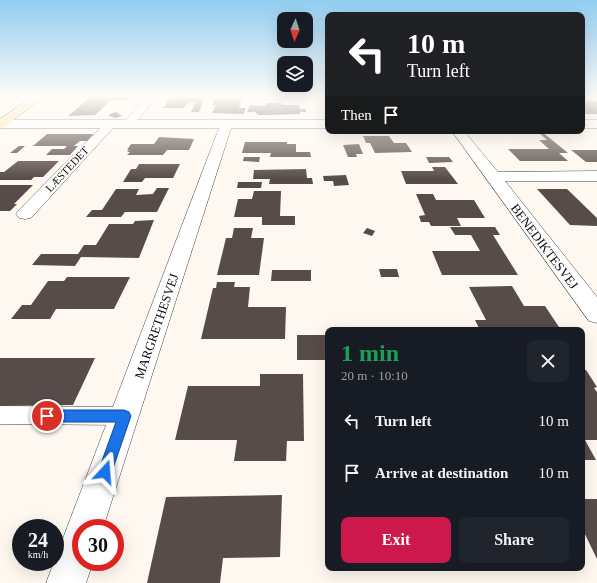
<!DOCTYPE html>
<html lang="en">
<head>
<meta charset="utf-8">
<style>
	body { margin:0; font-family:"Times New Roman",serif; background:#20242c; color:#f1f3f6; height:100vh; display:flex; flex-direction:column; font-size:15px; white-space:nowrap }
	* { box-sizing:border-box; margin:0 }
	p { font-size:13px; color:#9ea1a6 }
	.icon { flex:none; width:22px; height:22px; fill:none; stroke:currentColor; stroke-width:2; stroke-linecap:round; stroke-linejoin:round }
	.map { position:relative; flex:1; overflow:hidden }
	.sheet { position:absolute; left:325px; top:327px; width:260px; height:244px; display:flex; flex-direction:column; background:#171b24; border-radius:8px; box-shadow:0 4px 16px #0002 }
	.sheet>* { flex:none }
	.top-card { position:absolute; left:325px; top:12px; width:260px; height:122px; border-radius:8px; box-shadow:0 4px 16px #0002; background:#202124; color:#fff; overflow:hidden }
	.needle { width:26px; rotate:183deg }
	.fabs { position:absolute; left:277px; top:12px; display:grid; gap:8px }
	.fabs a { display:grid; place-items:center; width:36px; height:36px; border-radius:8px; background:#171b24; box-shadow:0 4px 16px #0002; font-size:20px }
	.speed { position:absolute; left:12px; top:519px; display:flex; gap:8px; font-size:20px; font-weight:700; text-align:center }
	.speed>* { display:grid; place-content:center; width:52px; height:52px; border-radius:50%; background:#171b24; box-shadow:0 4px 16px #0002; line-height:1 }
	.speed small { font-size:10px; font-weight:400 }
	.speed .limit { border:6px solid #d22; background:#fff; color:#111 }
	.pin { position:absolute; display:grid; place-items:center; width:34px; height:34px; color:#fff; margin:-17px; border:2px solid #fff; border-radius:50%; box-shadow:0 1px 4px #0007 }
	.me { position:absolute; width:44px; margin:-22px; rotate:19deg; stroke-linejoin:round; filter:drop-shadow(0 0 3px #0008) }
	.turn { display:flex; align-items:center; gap:14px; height:84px; padding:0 16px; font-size:18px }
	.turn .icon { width:52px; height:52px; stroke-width:2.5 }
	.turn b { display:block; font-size:28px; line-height:34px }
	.then { display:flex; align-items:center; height:38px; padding:0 16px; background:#0003; gap:8px; font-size:15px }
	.round { display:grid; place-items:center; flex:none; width:42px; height:42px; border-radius:8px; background:#20242c }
	.head { display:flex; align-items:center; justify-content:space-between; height:68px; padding:0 16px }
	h1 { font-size:24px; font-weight:700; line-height:30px; color:#1e9e55 }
	.button { display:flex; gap:8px; margin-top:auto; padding:8px 16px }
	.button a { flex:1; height:46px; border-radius:8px; background:#cd184e; color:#fff; font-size:16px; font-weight:700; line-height:46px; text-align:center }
	.button a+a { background:#20242c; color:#f1f3f6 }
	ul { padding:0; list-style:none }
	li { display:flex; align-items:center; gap:12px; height:52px; padding:0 16px }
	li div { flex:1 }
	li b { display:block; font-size:15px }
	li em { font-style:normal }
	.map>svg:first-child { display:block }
</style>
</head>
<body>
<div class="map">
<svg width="597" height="583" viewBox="0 0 597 583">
	<rect width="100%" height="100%" fill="#fff8f0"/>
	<g fill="#584c4a">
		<path d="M 90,97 L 132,97 L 129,100 L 111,100 L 95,115 L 68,116 Z"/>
		<path d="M 171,97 L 205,97 L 199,112 L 191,112 L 196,101 L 187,103 L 184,108 L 163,108 Z"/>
		<path d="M 215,99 L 242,99 L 239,108 L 246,108 L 244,114 L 212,113 L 216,105 L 212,105 Z"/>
		<path d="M 582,101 L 597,101 L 597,114 L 582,114 L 582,106 L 586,106 L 582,103 Z"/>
		<path d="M 267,103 L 282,103 L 282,105 L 299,105 L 300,109 L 306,109 L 306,112 L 300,112 L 300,114 L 264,115 L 258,115 L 255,112 L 247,112 L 250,105 L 265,106 Z"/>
		<path d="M 116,112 L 122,116 L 115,118 L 108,115 Z"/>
		<path d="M 531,131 L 541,131 L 568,153 L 559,153 L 568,161 L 520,161 L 508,149 L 549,149 L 539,140 L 547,140 L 539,133 L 533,133 Z"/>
		<path d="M 47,134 L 95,134 L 88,141 L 80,141 L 75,145 L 74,146 L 78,146 L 70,155 L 46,155 L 52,149 L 64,149 L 67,146 L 33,146 Z"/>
		<path d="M 363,136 L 389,136 L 394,143 L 406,143 L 412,152 L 375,153 L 370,143 L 366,143 Z"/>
		<path d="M 159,137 L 194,139 L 189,150 L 167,150 L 163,155 L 127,155 L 130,152 L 127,152 L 129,150 L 127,150 L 131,144 L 154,144 Z"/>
		<path d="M 245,142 L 287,142 L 287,144 L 296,144 L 296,152 L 310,152 L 311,157 L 270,157 L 271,153 L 242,153 Z"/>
		<path d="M 359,144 L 363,154 L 356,154 L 357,157 L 348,157 L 343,145 Z"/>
		<path d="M 19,146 L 25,146 L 17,153 L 10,153 Z"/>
		<path d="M 571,150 L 597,150 L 597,162 L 586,162 Z"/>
		<path d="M 244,157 L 260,157 L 259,162 L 243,161 Z"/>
		<path d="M 426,157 L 449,157 L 453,162 L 429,163 Z"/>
		<path d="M 18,161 L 59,161 L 43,177 L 34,177 L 31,180 L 0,180 L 0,172 L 4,172 Z"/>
		<path d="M 139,164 L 180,164 L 173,178 L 145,178 L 142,182 L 123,182 L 131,169 L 136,169 Z"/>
		<path d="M 432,167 L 445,167 L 458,184 L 406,184 L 401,171 L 434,171 Z"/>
		<path d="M 306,169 L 307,178 L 312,178 L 313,184 L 269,184 L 270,179 L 253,179 L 254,170 Z"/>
		<path d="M 346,175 L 349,185 L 334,186 L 333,181 L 324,181 L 323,176 Z"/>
		<path d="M 238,182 L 262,182 L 261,188 L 237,188 Z"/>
		<path d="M 0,185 L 33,185 L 14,204 L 17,204 L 10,211 L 0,211 Z"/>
		<path d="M 157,188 L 169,188 L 157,212 L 125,212 L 121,217 L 86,217 L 92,210 L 102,210 L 116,189 L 139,189 L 136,195 L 153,194 Z"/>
		<path d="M 537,189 L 567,189 L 597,218 L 597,226 L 570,225 Z"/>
		<path d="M 254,191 L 281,191 L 280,216 L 295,216 L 295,225 L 262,225 L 262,217 L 234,217 L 238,199 L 252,199 Z"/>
		<path d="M 416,194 L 433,194 L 436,200 L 474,200 L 485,218 L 457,218 L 461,226 L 431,226 L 429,222 L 421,222 L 419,216 L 425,215 Z"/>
		<path d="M 154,220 L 139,258 L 81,257 L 75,266 L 32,265 L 41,254 L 78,254 L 84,245 L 96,245 L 109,224 L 133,224 L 135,221 Z"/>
		<path d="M 450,227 L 495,227 L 500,235 L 493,235 L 518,275 L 442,275 L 432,251 L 480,251 L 471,235 L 455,235 Z"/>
		<path d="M 234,228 L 253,228 L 251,238 L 264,238 L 259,275 L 217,275 L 226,238 L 232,238 Z"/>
		<path d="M 367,228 L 375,231 L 372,236 L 363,233 Z"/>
		<path d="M 379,269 L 397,269 L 399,277 L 381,277 Z"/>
		<path d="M 272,270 L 311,270 L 311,281 L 271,281 Z"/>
		<path d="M 67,277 L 130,277 L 114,309 L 56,309 L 50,319 L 11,319 L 22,305 L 31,305 L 48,281 L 64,281 Z"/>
		<path d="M 217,282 L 235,282 L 234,287 L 250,287 L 248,307 L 286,307 L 285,339 L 201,339 L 213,288 L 216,288 Z"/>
		<path d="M 512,286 L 524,306 L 545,306 L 561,330 L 480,330 L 475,320 L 486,320 L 469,287 Z"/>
		<rect x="297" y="335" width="31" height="25"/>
		<path d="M 0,358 L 95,358 L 73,405 L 0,406 Z"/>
		<path d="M 582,370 L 586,370 L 597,387 L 594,388 L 597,392 L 597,440 L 585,440 L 596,460 L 582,460 Z"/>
		<path d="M 260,374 L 303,374 L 304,441 L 287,441 L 286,461 L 234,461 L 237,440 L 175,440 L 188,386 L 260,386 Z"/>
		<path d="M 282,495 L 280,557 L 223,558 L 220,583 L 147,583 L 166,497 Z"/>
		<path d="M 582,499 L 597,499 L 597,559 L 582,528 Z"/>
	</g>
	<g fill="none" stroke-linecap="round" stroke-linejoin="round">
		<defs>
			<path id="service" d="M 0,406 L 125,407 L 132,409 L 134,416 L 132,423 L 125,425 L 0,424 Z"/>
			<g id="minor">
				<path d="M 146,97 L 157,97 L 138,120 L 328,120 L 328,128 L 231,128 L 103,528 L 81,528 L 81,562 L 93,562 L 86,583 L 46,583 L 219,128 L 113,128 L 31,218 L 25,219 L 19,218 L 16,214 L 19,210 L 100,128 L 0,128 L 0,120 L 126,120 Z"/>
				<rect x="582" y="120" width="15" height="8"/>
				<path d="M 452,131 L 464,131 L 498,172 L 597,171 L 597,181 L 505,181 L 597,297 L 597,323 L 589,321 Z"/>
			</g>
			<path id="secondary" d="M 32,97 L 44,97 L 4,127 L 0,128 L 0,119 Z"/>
		</defs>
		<use href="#service" stroke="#414141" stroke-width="1"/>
		<use href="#minor" stroke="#414141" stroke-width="1"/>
		<use href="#secondary" stroke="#303030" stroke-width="1"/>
		<use href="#service" fill="#fff" fill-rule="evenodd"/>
		<use href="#minor" fill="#fff" fill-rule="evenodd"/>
		<use href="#secondary" fill="#ffe0ab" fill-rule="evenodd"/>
	</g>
	<linearGradient id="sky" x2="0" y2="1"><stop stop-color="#91cdf0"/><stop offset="0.54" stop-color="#fffcf8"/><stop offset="1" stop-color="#fffcf8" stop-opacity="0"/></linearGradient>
	<rect width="597" height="179" fill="url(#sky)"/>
	<path fill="#1a73e8" stroke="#114b97" d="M 47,410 L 124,410 L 129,412 L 131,416 L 110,477 L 105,479 L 100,477 L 98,472 L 116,422 L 47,422 L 42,420 L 41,416 L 42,411 Z"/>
	<g text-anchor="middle" stroke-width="4" stroke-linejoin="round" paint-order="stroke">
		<g font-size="11" fill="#0e0e0e" stroke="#fff">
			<text transform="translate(67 169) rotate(-47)" y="4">LÆSTEDET</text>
		</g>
		<g font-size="13" fill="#0e0e0e" stroke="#fff">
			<text transform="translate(545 246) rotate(53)" y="5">BENEDIKTESVEJ</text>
			<text transform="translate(156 326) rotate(-71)" y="5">MARGRETHESVEJ</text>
		</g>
	</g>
</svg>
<div class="fabs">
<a><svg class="needle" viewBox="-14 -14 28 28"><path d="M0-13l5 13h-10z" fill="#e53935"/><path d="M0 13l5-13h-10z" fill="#9ea1a6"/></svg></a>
<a><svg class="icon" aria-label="layers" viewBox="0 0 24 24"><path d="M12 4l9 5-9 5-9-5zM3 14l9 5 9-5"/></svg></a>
</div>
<div class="speed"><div>24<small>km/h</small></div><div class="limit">30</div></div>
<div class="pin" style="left:47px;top:416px;background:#d93025"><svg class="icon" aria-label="arrive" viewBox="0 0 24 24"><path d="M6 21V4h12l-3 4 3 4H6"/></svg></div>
<svg class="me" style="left:105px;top:472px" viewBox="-20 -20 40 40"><path d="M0-17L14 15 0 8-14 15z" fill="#1a73e8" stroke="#fff" stroke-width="4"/></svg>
<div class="top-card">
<div class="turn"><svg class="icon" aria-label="left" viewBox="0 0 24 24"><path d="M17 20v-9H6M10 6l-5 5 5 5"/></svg><div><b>10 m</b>Turn left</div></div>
<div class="then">Then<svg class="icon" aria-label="arrive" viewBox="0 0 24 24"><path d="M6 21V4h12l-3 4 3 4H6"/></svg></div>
</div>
<section class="sheet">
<div class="head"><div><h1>1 min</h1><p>20 m · 10:10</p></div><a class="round"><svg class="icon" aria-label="close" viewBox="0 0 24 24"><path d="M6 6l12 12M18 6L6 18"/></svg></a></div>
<ul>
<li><svg class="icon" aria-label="left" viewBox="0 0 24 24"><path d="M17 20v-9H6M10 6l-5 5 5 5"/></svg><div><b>Turn left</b></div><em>10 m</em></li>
<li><svg class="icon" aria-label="arrive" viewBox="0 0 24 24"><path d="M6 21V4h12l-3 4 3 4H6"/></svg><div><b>Arrive at destination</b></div><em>10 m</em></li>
</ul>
<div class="button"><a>Exit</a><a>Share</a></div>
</section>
</div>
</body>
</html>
